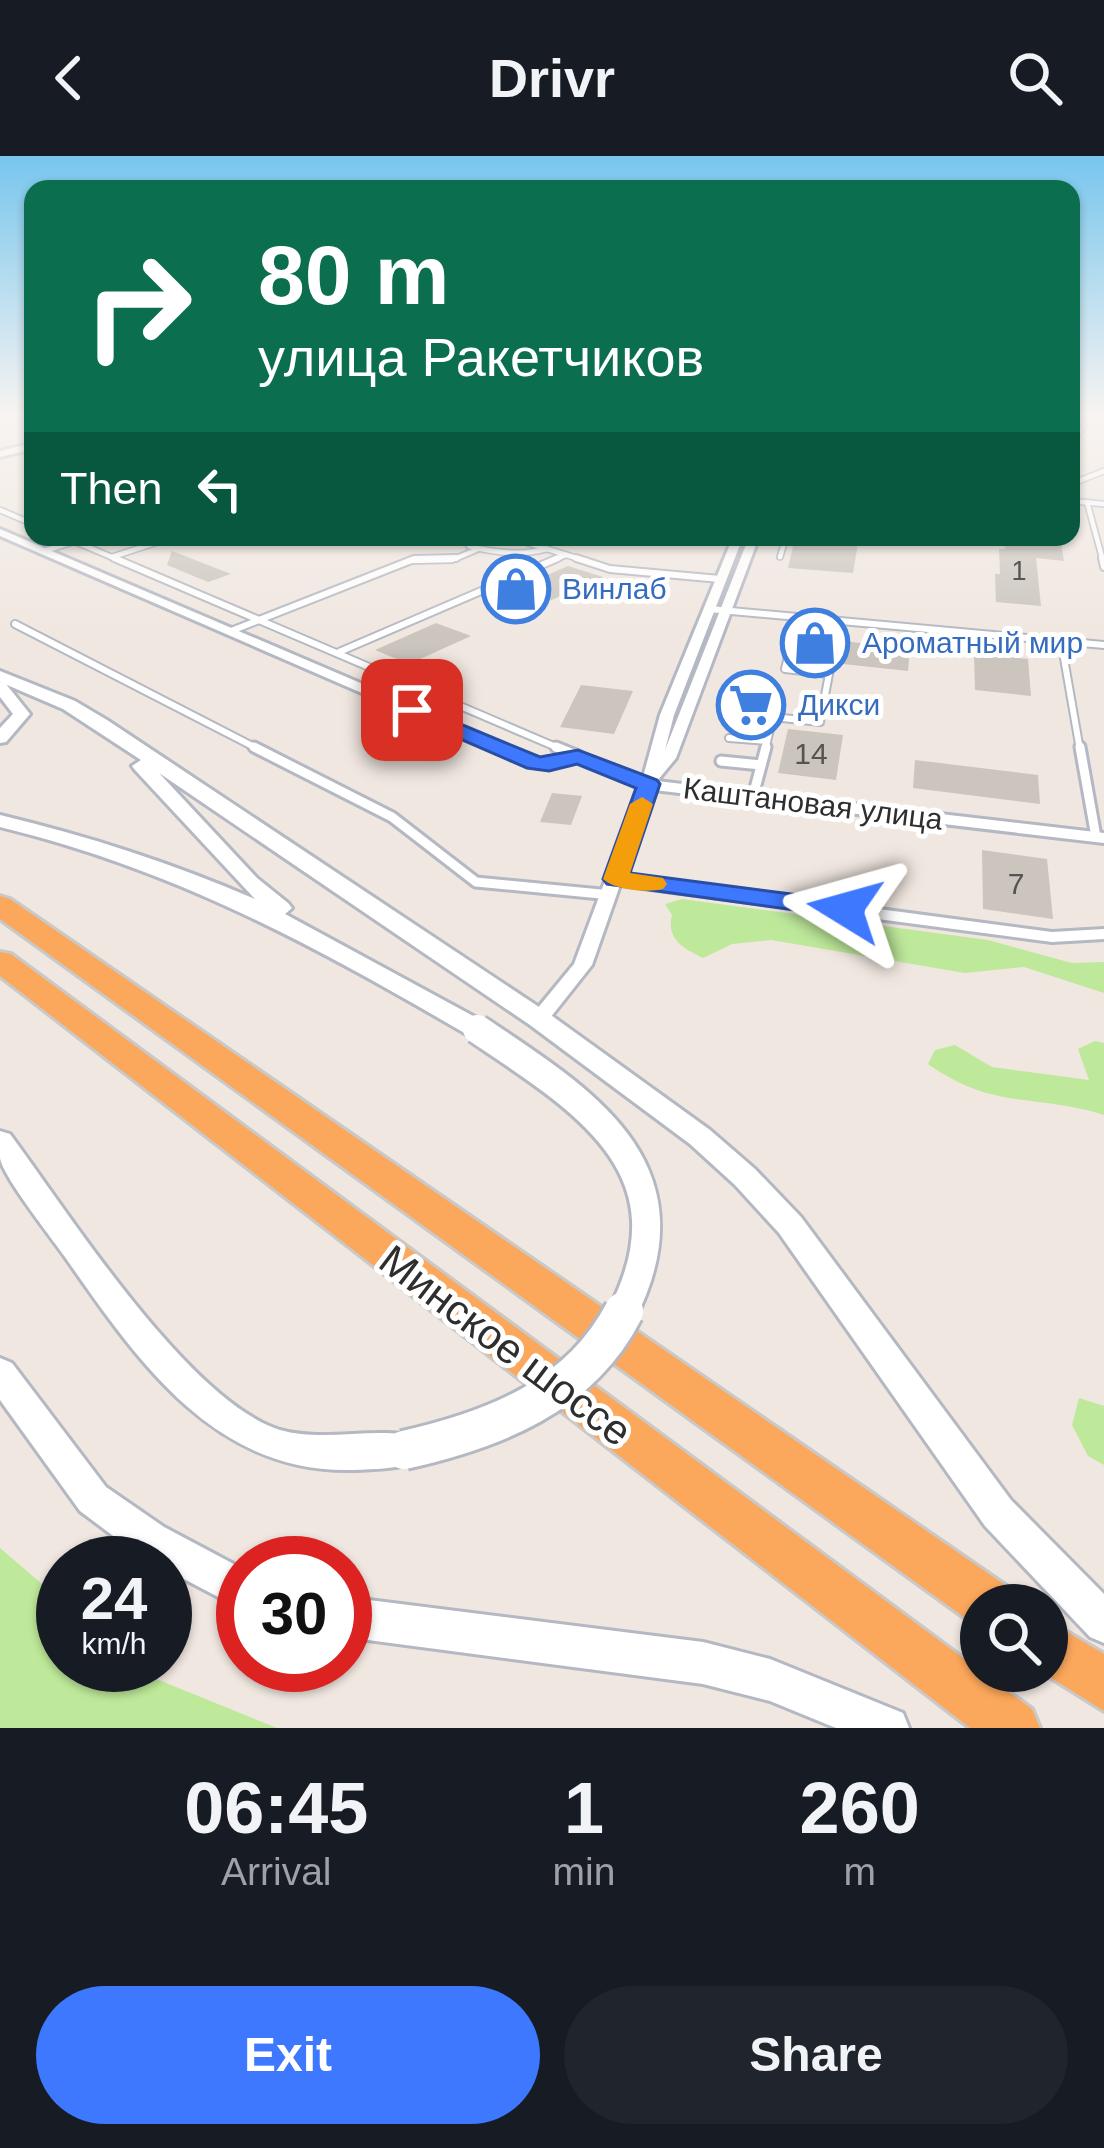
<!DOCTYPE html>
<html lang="en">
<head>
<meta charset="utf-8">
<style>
	body { margin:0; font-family:Arial,sans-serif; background:#20242c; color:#f1f3f6; height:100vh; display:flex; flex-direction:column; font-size:45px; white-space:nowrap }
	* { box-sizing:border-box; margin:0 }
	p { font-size:39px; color:#9ea1a6 }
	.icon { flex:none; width:66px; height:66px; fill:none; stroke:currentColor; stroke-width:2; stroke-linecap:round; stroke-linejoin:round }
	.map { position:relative; height:1572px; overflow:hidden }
	.details { display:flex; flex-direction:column; background:#171b24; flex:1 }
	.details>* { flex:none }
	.guide { position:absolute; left:24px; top:24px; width:1056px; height:366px; border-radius:24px; box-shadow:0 3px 9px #0004; background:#0b6e4f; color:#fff; overflow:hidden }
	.fabs { position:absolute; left:960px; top:1428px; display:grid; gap:24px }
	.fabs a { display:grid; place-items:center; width:108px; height:108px; border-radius:50%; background:#171b24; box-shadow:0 3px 9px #0004; font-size:60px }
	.speed { position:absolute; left:36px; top:1380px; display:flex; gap:24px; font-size:60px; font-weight:700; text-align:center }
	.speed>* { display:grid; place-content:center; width:156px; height:156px; border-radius:50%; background:#171b24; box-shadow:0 3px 9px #0004; line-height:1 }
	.speed small { font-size:30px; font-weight:400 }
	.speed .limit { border:18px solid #d22; background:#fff; color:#111 }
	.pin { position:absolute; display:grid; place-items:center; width:102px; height:102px; color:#fff; margin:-51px; border-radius:24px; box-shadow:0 6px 18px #0006 }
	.me { position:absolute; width:132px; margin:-66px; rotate:278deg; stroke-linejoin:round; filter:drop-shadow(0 0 9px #0008) }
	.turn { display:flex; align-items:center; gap:42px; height:252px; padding:0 36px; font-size:54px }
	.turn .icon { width:156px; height:156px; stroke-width:2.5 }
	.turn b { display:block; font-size:84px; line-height:102px }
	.then { display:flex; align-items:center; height:114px; padding:0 36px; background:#0003; gap:24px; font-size:45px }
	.eta { display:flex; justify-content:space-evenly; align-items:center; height:204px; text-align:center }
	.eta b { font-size:72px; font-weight:700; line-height:84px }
	.primary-button { display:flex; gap:24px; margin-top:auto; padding:24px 36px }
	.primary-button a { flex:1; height:138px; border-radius:72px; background:#3e78ff; color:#fff; font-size:48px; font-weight:700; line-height:138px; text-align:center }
	.primary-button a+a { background:#20242c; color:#f1f3f6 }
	header { display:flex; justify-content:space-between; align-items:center; height:156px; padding:0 36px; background:#171b24; font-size:54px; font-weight:700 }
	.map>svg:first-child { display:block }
</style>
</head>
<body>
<header><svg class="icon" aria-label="back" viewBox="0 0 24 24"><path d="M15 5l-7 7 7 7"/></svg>Drivr<svg class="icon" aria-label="search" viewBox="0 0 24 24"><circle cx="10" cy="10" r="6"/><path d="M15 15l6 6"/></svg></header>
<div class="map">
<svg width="1104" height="1572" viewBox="0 0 1104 1572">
	<rect width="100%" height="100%" fill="#f0e7e0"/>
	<g fill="#bee99a">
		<path d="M 682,743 L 988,784 L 1072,807 L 1104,806 L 1104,837 L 1024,811 L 965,817 L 771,784 L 732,788 L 703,802 C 683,792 666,783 672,759 L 665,748 Z"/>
		<path d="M 1095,885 L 1104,887 L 1104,959 C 1033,937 995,955 928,908 L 935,894 L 955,889 L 992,911 L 1089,924 L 1078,893 Z"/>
		<path d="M 1079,1242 L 1104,1250 L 1104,1309 L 1088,1300 L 1072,1269 Z"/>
		<path d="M 0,1392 L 63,1446 L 63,1509 L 136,1509 L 149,1520 L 277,1572 L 0,1572 Z"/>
	</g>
	<g fill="#cbc5be">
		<path d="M 808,381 L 859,381 L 853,417 L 788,412 L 795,382 Z"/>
		<path d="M 1004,381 L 1061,387 L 1064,405 L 1036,402 L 1041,450 L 996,446 L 995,418 L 1000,418 L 999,393 L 1005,393 Z"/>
		<path d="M 172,395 L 231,418 L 208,426 L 167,409 Z"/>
		<path d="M 568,410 L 603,421 L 538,450 L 504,438 Z"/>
		<path d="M 436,467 L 471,480 L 409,508 L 375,494 Z"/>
		<path d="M 802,481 L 910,492 L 908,515 L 797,503 Z"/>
		<path d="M 974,497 L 1028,503 L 1031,540 L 975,534 Z"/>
		<path d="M 581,529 L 633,535 L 614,578 L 560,571 Z"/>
		<path d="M 788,573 L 843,579 L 836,624 L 778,617 Z"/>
		<path d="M 915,604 L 1038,619 L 1040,648 L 913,632 Z"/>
		<path d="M 552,637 L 582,640 L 571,669 L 540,666 Z"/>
		<path d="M 982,694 L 1047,703 L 1053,763 L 983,753 Z"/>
	</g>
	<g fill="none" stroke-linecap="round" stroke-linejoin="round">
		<defs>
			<g id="service-far2">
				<path d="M 1071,272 L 1081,275 L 1071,283"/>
				<path d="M 1071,328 L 1104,315"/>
				<path d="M 1071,345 L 1104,348"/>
				<path d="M 1087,346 L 1103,405"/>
				<path d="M 0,354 L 33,368"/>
				<path d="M 64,381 L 121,405"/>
				<path d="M 476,381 L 469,390 C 495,397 520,400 547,393"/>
				<path d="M 509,381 L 586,405"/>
				<path d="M 44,395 L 89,381"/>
				<path d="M 112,401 L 173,381"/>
				<path d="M 780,401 L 786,381"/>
				<path d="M 408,405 L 452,404 L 478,393"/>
				<path d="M 551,405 L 566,399"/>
			</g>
			<g id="service-far1">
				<path d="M 114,402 L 563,594"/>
				<path d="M 576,402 L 610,413 L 720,423"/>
				<path d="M 1102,402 L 1104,411"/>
				<path d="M 709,453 L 1104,489"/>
				<path d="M 15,468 L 260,594"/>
				<path d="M 231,475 L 414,403 L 456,402"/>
				<path d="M 1061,485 L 1080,594"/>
				<path d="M 339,496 L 558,402"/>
				<path d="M 729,582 L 767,585"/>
				<path d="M 765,594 L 773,561 L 820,566 L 829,518 L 785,513 L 798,461"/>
			</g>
			<g id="service">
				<path d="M 254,591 L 392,661 L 476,726 L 611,739"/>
				<path d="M 556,591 L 578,600"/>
				<path d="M 1080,591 L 1096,681"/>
				<path d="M 721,605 L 761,609"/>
				<path d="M 753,640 L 766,591"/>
			</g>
			<g id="minor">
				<path d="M 33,287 L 33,293 L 0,301 L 0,295 Z"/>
				<path d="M 0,373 L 538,603 L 548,604 L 578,596 L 643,621 L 660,559 L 733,381 L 743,381 L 674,559 L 665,594 L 749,381 L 759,381 L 676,602 L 657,625 L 1104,677 L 1104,687 L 654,634 L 624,719 L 1052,776 L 1104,773 L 1104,783 L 1052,786 L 620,729 L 592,809 L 546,867 L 532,867 L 529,863 L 532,859 L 574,808 L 640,631 L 577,605 L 549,613 L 530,610 L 0,380 Z"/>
			</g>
			<path id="tertiary" d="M 0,526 L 6,528 L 30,558 L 6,586 L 0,587 L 0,572 L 13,558 L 0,541 Z"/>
			<g id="secondary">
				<path d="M 0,515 L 75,545 L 107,564 L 548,857 L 710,974 L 755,1013 L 801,1061 L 1011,1344 L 1104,1438 L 1104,1487 L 1090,1481 L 985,1370 L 779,1077 L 735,1029 L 690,988 L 530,869 L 159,617 L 257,722 L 288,747 L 292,752 L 285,758 L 486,867 L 490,873 L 486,879 L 468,879 C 313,789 176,714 0,671 L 0,659 C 88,680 172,707 255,743 L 135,614 L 132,610 L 141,604 L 63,553 L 0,526 Z"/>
				<path d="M 0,975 L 10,978 C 68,1056 188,1245 280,1274 C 325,1287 382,1269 417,1282 L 422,1294 L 417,1306 C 397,1313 375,1313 353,1314 C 214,1318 137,1204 65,1101 C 52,1082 3,1021 0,1002 C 0,994 0,983 0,975 Z"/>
				<path d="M 0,1202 L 12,1207 L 106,1331 L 164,1371 L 243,1413 L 243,1454 L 165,1413 L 165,1407 L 155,1407 L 136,1397 L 80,1355 L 0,1244 Z"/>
				<path d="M 345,1441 L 703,1486 L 770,1503 L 903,1557 L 909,1572 L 836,1572 L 770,1545 L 703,1528 L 345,1481 Z"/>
			</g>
			<g id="trunk">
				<path d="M 0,740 L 10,743 L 1008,1431 L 1015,1449 L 981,1449 L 981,1470 L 972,1467 L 0,763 Z"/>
				<path d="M 0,796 L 11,798 L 1032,1553 L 1040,1572 L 970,1572 L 0,820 Z"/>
				<path d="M 1047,1464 L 1104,1498 L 1104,1555 L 1040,1515 L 1047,1515 Z"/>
			</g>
		</defs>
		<use href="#service-far2" stroke="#b4b8c2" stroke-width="8"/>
		<use href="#service-far1" stroke="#b4b8c2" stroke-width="10"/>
		<use href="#service" stroke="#b4b8c2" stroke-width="15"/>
		<use href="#minor" stroke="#b4b8c2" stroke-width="6"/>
		<use href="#tertiary" stroke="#b4b8c2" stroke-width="6"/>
		<use href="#secondary" stroke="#b4b8c2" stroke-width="6"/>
		<use href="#trunk" stroke="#c9c9c9" stroke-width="6"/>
		<use href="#service-far2" stroke="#fff" stroke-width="4.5"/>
		<use href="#service-far1" stroke="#fff" stroke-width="6"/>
		<use href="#service" stroke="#fff" stroke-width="9"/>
		<use href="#minor" fill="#fff" fill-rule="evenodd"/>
		<use href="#tertiary" fill="#fff" fill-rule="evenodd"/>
		<use href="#secondary" fill="#fff" fill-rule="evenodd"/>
		<use href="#trunk" fill="#fca85c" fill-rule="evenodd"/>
		<defs>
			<path id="secondary-bridge-far1" d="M 477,873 C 583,944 697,1012 622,1158"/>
			<path id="secondary-bridge" d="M 404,1294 C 493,1274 580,1241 624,1155"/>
		</defs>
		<use href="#secondary-bridge-far1" stroke="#b4b8c2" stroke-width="34" stroke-linecap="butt"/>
		<use href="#secondary-bridge" stroke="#b4b8c2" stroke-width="44" stroke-linecap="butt"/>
		<use href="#secondary-bridge-far1" stroke="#fff" stroke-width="28"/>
		<use href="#secondary-bridge" stroke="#fff" stroke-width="38"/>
	</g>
	<linearGradient id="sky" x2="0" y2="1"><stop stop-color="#77c6ee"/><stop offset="0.54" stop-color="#f8f4f1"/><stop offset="1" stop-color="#f8f4f1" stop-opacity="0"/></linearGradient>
	<rect width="1104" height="479" fill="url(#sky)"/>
	<path fill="#3e78ff" stroke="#284ea6" stroke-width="3" d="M 412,548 L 540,601 L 578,594 L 657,624 L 660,628 L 630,717 L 845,745 L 858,753 L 845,761 L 607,728 L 603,723 L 636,632 L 577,608 L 549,615 L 527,612 L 405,559 L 405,550 Z"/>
	<path fill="#f59e0b" d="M 642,641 L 653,648 L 630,717 L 663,722 L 667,728 L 663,733 C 646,737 615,734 603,723 L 630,648 Z"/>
	<defs>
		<symbol id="shop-ring" viewBox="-11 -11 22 22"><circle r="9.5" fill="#fff" stroke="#3f7fe0" stroke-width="1.5"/><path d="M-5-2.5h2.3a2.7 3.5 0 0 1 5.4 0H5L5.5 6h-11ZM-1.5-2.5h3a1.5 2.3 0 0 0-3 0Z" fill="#3f7fe0"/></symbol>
		<symbol id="supermarket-ring" viewBox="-11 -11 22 22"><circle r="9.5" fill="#fff" stroke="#3f7fe0" stroke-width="1.5"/><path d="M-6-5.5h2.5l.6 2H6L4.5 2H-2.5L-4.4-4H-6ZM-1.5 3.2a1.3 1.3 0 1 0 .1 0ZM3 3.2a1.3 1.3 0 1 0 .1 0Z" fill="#3f7fe0"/></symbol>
	</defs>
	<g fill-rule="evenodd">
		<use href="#shop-ring" x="478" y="395" width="76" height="76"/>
		<use href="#shop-ring" x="777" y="449" width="76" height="76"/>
		<use href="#supermarket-ring" x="713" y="511" width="76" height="76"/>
	</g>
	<g text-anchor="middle" stroke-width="10" stroke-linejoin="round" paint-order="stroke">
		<g font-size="27" fill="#555452">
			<text x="1019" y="424">1</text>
		</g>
		<g font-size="30" fill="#366cbe" stroke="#fff" text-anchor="start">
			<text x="562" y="443">Винлаб</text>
			<text x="862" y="497">Ароматный мир</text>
			<text x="798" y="559">Дикси</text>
		</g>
		<g font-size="30" fill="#555452">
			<text x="811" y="608">14</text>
			<text x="1016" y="738">7</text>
		</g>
		<g font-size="30" fill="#2e2e2e" stroke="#fff">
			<text transform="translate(813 648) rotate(7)" y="10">Каштановая улица</text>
		</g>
		<g font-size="42" fill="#2e2e2e" stroke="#fff">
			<text transform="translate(506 1189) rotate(37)" y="15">Минское шоссе</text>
		</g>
	</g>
</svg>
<div class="fabs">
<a><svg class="icon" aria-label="search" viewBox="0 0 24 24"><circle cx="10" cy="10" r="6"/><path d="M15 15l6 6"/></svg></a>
</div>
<div class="speed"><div>24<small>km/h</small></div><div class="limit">30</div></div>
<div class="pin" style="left:412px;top:554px;background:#d93025"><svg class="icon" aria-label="arrive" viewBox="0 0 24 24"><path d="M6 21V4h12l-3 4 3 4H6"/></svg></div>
<svg class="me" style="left:845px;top:753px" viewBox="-20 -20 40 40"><path d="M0-17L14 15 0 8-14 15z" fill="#3e78ff" stroke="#fff" stroke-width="4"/></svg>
<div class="guide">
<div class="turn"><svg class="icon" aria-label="right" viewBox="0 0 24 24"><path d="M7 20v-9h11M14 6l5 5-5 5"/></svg><div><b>80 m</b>улица Ракетчиков</div></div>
<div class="then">Then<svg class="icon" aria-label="left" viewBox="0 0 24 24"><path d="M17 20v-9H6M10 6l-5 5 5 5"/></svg></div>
</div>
</div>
<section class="details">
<div class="eta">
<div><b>06:45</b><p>Arrival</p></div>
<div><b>1</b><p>min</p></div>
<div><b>260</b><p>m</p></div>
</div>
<div class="primary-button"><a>Exit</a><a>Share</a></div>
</section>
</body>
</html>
